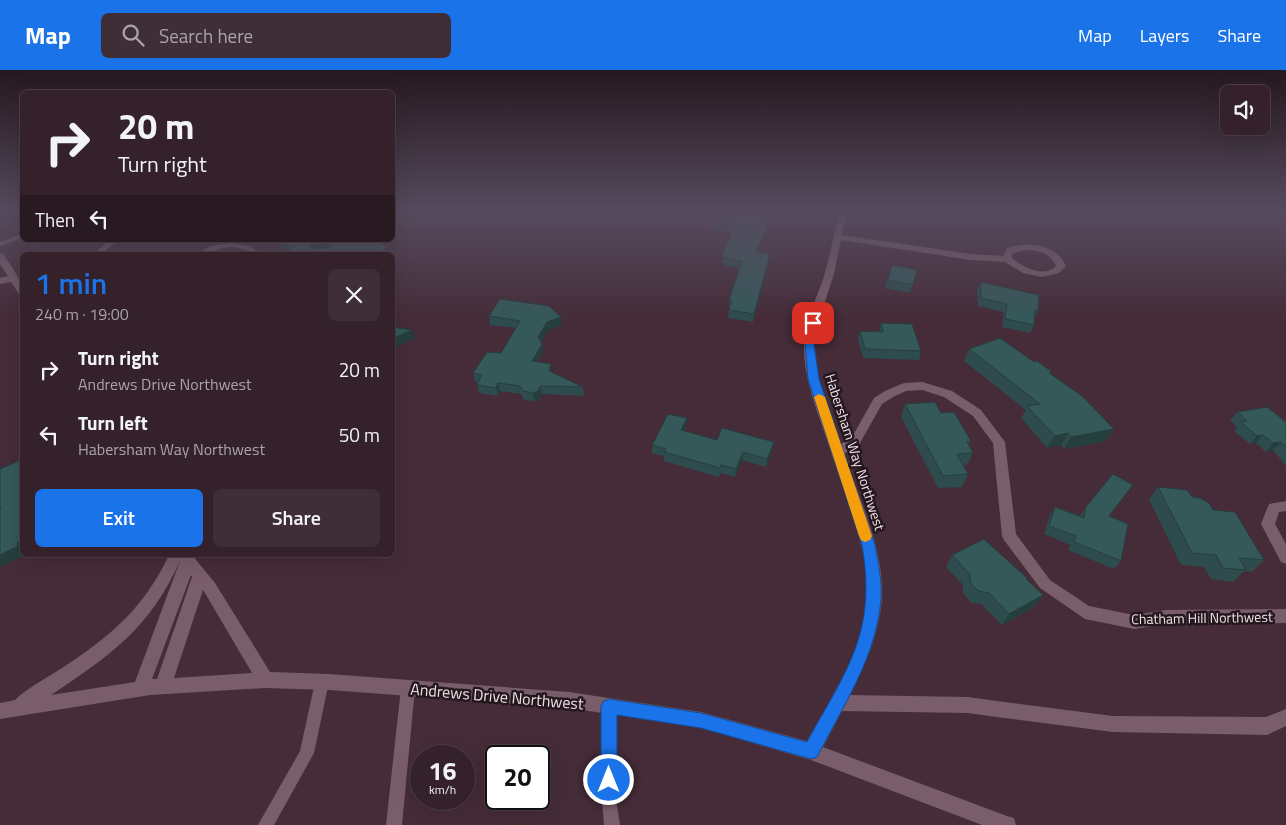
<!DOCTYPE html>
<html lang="en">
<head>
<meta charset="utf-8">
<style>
	body { margin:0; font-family:"Titillium Web",sans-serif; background:#3f2e36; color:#f1f3f6; height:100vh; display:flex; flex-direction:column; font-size:19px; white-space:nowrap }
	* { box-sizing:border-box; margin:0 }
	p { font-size:16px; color:#a9a3a8 }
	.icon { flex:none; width:28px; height:28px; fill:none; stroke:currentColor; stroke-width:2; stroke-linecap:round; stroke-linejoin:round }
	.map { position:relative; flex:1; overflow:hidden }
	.side { position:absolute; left:20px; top:182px; width:375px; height:305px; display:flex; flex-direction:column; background:#34212a; border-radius:8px; box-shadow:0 5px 20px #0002,0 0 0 1px #4e3e47 }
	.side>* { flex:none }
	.top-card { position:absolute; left:20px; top:20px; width:375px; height:152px; border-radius:8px; box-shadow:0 5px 20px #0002,0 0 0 1px #4e3e47; background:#34212a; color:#f1f3f6; overflow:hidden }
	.tools { position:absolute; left:1220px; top:15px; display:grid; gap:10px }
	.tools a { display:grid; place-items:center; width:50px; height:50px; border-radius:8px; background:#34212a; box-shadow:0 5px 20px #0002,0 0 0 1px #4e3e47; font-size:25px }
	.speed { position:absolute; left:410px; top:675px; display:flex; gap:10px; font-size:25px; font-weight:700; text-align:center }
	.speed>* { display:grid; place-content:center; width:65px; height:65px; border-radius:50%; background:#34212a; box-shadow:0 5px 20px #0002,0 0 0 1px #4e3e47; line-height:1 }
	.speed small { font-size:12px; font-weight:400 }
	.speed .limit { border:2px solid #111; border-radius:8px; background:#fff; color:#111 }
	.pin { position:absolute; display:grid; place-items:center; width:42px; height:42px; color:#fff; margin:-21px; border-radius:10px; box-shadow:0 2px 8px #0006 }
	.me { position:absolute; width:55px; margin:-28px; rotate:0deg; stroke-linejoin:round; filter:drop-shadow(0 0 4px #0008) }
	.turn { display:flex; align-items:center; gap:18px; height:105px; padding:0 15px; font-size:22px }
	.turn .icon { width:65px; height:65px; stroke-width:2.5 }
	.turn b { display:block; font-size:35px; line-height:42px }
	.then { display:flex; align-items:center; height:48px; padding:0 15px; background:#0003; gap:10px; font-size:19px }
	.round { display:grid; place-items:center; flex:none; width:52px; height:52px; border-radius:8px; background:#3f2e36 }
	.summary { display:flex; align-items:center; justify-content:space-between; height:85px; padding:0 15px }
	h1 { font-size:30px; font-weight:600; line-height:38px; color:#1a73e8 }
	.primary-button { display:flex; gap:10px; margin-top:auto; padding:10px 15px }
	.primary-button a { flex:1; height:58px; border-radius:8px; background:#1a73e8; color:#fff; font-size:20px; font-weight:600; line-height:58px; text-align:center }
	.primary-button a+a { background:#3f2e36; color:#f1f3f6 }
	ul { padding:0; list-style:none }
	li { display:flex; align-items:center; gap:15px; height:65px; padding:0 15px }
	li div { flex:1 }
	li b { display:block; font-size:19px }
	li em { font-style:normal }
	header { display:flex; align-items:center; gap:30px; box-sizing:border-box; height:70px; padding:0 25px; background:#1a73e8; color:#fff }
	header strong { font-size:24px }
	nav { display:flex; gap:28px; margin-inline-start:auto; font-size:18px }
	.search { width:350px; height:45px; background:#3f2e36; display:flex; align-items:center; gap:12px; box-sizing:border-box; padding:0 18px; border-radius:8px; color:#a9a3a8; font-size:19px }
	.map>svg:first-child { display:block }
</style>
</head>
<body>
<header>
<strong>Map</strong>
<div class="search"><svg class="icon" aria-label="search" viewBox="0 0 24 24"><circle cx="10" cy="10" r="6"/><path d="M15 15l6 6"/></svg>Search here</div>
<nav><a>Map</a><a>Layers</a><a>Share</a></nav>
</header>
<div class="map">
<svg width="1286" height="755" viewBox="0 0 1286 755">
	<rect width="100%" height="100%" fill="#452c38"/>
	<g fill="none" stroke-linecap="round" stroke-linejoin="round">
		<g fill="#795d6a" fill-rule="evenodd">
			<path d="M 22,164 L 22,168 L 0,176 L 0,172 Z"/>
			<path d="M 110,170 L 118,170 L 100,185 L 92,185 Z"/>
			<path d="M 230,173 L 249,176 L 264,185 C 252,185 243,177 230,177 C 217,178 207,185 195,185 L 211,176 Z"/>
			<path d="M 322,606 L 327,608 L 329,612 L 314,683 L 274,755 L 258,755 L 300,681 L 315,612 L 317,608 Z"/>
			<path d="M 408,612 L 413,614 L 415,618 L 402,755 L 386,755 L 401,618 L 403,614 Z"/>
			<path d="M 609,629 L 614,631 L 616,636 L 616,729 L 620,755 L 604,755 L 602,729 L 602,636 L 604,631 Z"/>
		</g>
		<g fill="#795d6a" fill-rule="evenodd">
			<path d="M 839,143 L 847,143 L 842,165 L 971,184 L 1003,186 L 1007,178 C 1029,171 1055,173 1066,196 L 1059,203 L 1042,207 L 1023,203 L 1005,192 L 971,190 L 841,170 L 834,204 L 818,253 L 814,274 L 819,309 L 841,374 L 852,367 L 874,328 L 885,321 L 904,313 L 922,312 L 952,321 L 981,340 L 1005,372 L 1016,464 L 1050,510 L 1089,536 L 1134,545 L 1166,540 L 1286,539 L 1286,553 L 1166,554 L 1134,559 L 1085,549 L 1040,518 L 1004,470 L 1002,466 L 993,373 L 973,346 L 944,327 L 922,320 L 906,321 L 893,327 L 882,334 L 860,373 L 844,384 C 859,429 884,479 882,527 C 880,562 865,595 850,625 L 967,627 L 1113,646 L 1266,647 L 1286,639 L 1286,656 L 1267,665 L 1113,662 L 967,643 L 842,641 L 823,677 L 1007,746 L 1014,748 L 1016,755 L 982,755 L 811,690 L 701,658 L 569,638 L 329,620 L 265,618 L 150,625 L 0,649 L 0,633 L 15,630 C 27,618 47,608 62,598 C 111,566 144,538 169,485 L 192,485 L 215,513 L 270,602 L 329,604 L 569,622 L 701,642 L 807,671 C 832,626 864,580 867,526 C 869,476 843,420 828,373 C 818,342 803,308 804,275 C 804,252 817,228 824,206 C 830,186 834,164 839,143 ZM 1024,180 C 1037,180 1050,182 1056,196 C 1044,208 1024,198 1012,188 L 1012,184 ZM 180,491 L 135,612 L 51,625 C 111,585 150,558 180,491 ZM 191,505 L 192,507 L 157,609 L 152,609 ZM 203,520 L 205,523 L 252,603 L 174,608 Z"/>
			<path d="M 0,183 L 3,184 C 12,197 22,209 22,225 L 19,224 L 11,212 L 0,214 L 0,208 L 8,206 L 0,194 Z"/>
			<path d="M 1286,431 L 1286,441 L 1279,442 L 1275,454 L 1286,474 L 1286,494 L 1281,492 L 1261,454 L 1269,434 Z"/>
		</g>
	</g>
	<g fill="#2e4c4d">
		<path d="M 768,143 L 763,171 L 758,182 L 769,192 L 753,252 L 728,248 L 729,238 L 729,230 L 740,198 L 724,196 L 724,193 L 722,193 L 722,185 L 732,162 L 710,160 L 711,153 Z"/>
		<path d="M 274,170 L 377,170 L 388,185 L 292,185 L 288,181 L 286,181 Z"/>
		<path d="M 892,195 L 917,200 L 910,223 L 885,218 Z"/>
		<path d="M 981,212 L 1038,241 L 1034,249 L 1034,255 L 1030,263 L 1002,257 L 1004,242 L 978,236 L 977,220 Z"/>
		<path d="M 489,246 L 562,255 L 548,260 L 541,272 L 543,282 L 537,292 L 552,302 L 583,317 L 584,326 L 542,324 L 540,329 L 535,331 L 524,330 L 521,324 L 500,321 L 498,326 L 479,323 L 477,315 L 478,312 L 475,312 L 473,303 L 501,283 L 516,258 L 490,255 Z"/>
		<path d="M 881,253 L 921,281 L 919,290 L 863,288 L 858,269 L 860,261 L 879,261 Z"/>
		<path d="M 969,279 L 1051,304 L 1114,359 L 1106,371 L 1064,379 L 1061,375 L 1047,378 L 1021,348 L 1026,340 L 964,291 Z"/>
		<path d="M 905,334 L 941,343 L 971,371 L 969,375 L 973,383 L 967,395 L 963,395 L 968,404 L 962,417 L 938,418 L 901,347 Z"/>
		<path d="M 1237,342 L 1286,352 L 1286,396 L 1273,380 L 1266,382 L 1256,373 L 1250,374 L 1234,361 L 1237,357 L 1230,350 Z"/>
		<path d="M 686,357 L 684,361 L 717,370 L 774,372 L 772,380 L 766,397 L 742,390 L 735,407 L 720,403 L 719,407 L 664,391 L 664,386 L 652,383 L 652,375 Z"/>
		<path d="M 1158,417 L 1213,440 L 1264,490 L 1252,502 L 1244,501 L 1233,512 L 1211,509 L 1204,497 L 1181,495 L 1149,429 Z"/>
		<path d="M 1055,437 L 1080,446 L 1086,437 L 1109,446 L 1121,491 L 1114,499 L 1068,480 L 1070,475 L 1044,464 L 1050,445 Z"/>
		<path d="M 952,485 L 1026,510 L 1043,525 L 1034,537 L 1002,555 L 981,534 L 971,533 L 963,523 L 963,515 L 946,497 Z"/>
	</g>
	<g fill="#253e3e">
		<path d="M 768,143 L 763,171 L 755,189 L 756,181 Z"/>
		<path d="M 326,170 L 328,170 L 330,177 L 311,179 L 311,175 Z"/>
		<path d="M 283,173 L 285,173 L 288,181 L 286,181 Z"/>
		<path d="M 386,177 L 388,185 L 382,185 Z"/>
		<path d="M 770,184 L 769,192 L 753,252 L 754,244 Z"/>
		<path d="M 561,247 L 562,255 L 548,260 L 540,275 L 538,267 L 547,252 Z"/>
		<path d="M 412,260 L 415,268 L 392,279 L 392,269 Z"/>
		<path d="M 542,274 L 543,282 L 533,299 L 532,291 Z"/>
		<path d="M 551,294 L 552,302 L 550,309 L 549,301 Z"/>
		<path d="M 498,313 L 500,321 L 498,326 L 496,318 Z"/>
		<path d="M 540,316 L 542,324 L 540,329 L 535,331 L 533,323 Z"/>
		<path d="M 687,348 L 686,357 L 680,368 L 681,360 Z"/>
		<path d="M 1114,359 L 1106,371 L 1064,379 L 1071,367 Z"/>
		<path d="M 1068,363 L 1061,375 L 1047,378 L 1055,366 Z"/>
		<path d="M 1263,365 L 1256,373 L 1250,374 L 1257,366 Z"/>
		<path d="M 774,372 L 772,380 L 766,397 L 767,389 Z"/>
		<path d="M 1281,372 L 1273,380 L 1266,382 L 1273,373 Z"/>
		<path d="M 743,382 L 742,390 L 735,407 L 736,399 Z"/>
		<path d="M 22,470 L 22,485 L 24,485 L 0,497 L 0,485 L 17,473 Z"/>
		<path d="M 1043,525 L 1034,537 L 1002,555 L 1009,544 Z"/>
	</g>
	<g fill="#355859" stroke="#253e3e">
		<path d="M 713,143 L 768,143 L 765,163 L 756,181 L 770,184 L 754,244 L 729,240 L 732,230 L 729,230 L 742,191 L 724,188 L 725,186 L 722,185 L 736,154 L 711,153 Z"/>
		<path d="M 279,170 L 326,170 L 311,175 L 311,179 L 332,177 L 333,171 L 329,170 L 377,170 L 386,177 L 382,185 L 297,185 L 285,173 L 283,173 Z"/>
		<path d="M 892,195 L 917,200 L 913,215 L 888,210 Z"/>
		<path d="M 981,212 L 1039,225 L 1038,241 L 1035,240 L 1034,255 L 1005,249 L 1007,234 L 981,228 Z"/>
		<path d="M 500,229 L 549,236 L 561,247 L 547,252 L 538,267 L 542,274 L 532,291 L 551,294 L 549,301 L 583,317 L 540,316 L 538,321 L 533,323 L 523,321 L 520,316 L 498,313 L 496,318 L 477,315 L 482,305 L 473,303 L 487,282 L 501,283 L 520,251 L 489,246 Z"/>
		<path d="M 881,253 L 912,254 L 921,281 L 865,279 L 860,261 L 883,262 Z"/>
		<path d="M 392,257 L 412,260 L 392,269 Z"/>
		<path d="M 1000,268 L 1034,292 L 1037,291 L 1052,302 L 1049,303 L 1082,326 L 1114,359 L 1071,367 L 1068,363 L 1055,366 L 1027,336 L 1040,334 L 969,279 Z"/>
		<path d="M 935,332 L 941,343 L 954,342 L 971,371 L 967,372 L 973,383 L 957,384 L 968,404 L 943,406 L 905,334 Z"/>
		<path d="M 1267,337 L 1286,352 L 1286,378 L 1281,372 L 1273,373 L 1263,365 L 1257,366 L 1241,352 L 1247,351 L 1237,342 Z"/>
		<path d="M 668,344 L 687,348 L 681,360 L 717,370 L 722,358 L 774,372 L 767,389 L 743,382 L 736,399 L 721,395 L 720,398 L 664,382 L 666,379 L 652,375 Z"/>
		<path d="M 21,390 L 22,394 L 22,470 L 17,473 L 18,476 L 0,485 L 0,440 L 1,439 L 0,436 L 0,399 Z"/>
		<path d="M 1113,404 L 1133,415 L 1109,446 L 1128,454 L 1121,491 L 1074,472 L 1076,466 L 1049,456 L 1055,437 L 1084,448 L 1086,437 Z"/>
		<path d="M 1158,417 L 1187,420 L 1192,427 L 1200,428 L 1209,433 L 1213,440 L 1235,442 L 1264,490 L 1239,488 L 1246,500 L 1223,498 L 1216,485 L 1192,483 Z"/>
		<path d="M 984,469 L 1027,508 L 1026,509 L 1043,525 L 1009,544 L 989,523 L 978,521 L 970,512 L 970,504 L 952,485 Z"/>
	</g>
	<linearGradient id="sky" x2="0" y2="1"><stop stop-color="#26181f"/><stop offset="0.57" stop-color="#564b5e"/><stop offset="1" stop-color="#564b5e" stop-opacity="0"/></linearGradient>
	<rect width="1286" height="249" fill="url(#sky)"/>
	<path fill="#1a73e8" stroke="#114b97" d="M 813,250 L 817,253 L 814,274 L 819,309 L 875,475 C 878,492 882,510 881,528 C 877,586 843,636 817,687 L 811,689 L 701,658 L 617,645 L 617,710 L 615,716 L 609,719 L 603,716 L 601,710 L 601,636 L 604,631 L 609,629 L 701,643 L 807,672 C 847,599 877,563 862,475 L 808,309 L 805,274 L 808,253 Z"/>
	<path fill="#f59e0b" d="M 819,324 L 825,327 L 872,466 L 870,470 L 865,472 L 861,470 L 859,466 L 814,327 Z"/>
	<g text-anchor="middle" stroke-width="5" stroke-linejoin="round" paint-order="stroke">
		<g font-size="14" fill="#f0dfe6" stroke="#24181e">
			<text transform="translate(855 382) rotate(72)" y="5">Habersham Way Northwest</text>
			<text transform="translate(1202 548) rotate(-1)" y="5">Chatham Hill Northwest</text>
		</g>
		<g font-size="16" fill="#f0dfe6" stroke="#24181e">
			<text transform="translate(497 626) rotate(5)" y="6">Andrews Drive Northwest</text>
		</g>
	</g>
</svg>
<div class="tools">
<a><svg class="icon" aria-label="sound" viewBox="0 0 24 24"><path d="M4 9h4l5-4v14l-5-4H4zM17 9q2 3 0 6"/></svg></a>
</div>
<div class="speed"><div>16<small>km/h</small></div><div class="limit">20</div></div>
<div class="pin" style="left:813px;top:253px;background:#d93025"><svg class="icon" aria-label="arrive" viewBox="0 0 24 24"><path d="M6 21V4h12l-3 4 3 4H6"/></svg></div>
<svg class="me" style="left:609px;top:710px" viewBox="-20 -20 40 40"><circle r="17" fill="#1a73e8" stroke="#fff" stroke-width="3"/><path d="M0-11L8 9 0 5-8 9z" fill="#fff"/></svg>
<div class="top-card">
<div class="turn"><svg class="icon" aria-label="right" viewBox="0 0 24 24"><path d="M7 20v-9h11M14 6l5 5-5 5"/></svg><div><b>20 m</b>Turn right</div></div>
<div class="then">Then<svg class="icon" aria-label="left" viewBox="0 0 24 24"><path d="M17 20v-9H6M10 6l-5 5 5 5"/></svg></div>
</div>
<section class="side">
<div class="summary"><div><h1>1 min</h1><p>240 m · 19:00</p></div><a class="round"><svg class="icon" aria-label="close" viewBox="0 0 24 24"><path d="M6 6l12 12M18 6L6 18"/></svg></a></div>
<ul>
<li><svg class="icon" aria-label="right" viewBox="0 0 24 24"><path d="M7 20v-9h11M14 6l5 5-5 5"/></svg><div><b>Turn right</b><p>Andrews Drive Northwest</p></div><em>20 m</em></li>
<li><svg class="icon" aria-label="left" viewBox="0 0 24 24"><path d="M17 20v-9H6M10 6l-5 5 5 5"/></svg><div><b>Turn left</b><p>Habersham Way Northwest</p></div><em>50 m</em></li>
</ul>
<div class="primary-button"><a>Exit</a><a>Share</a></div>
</section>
</div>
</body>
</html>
